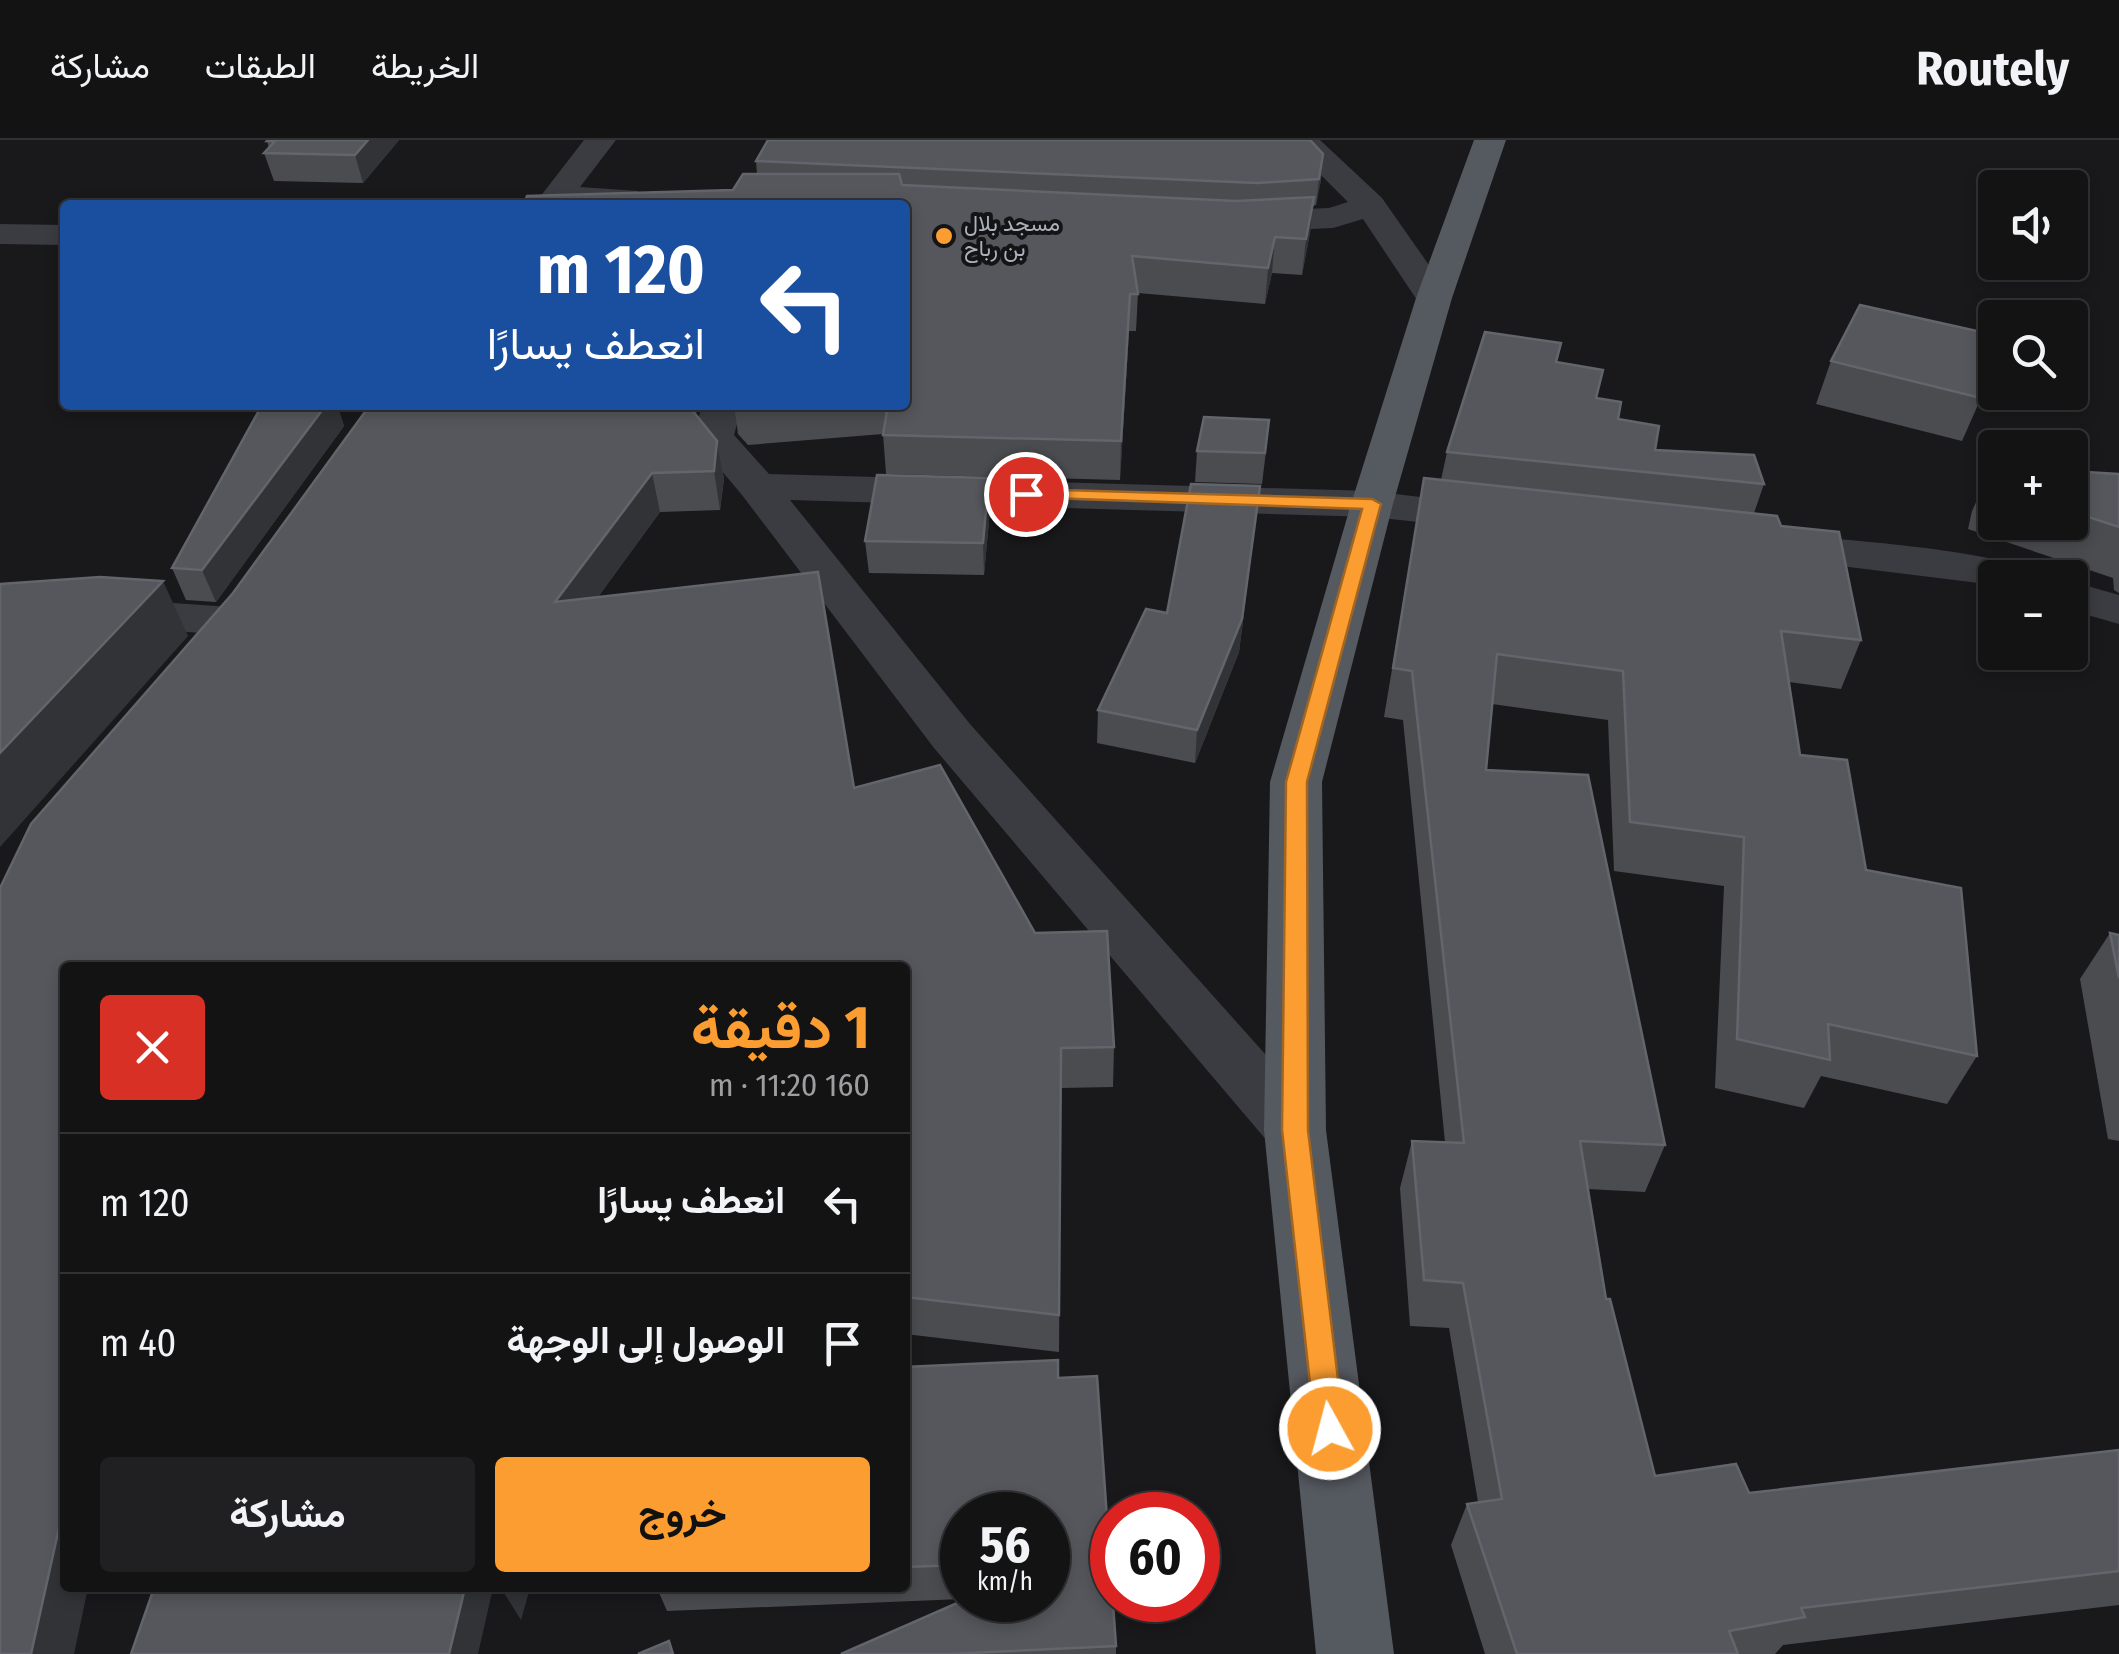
<!DOCTYPE html>
<html lang="ar">
<head>
<meta charset="utf-8">
<style>
	body { margin:0; font-family:"Fira Sans Condensed",Vazirmatn,sans-serif; background:#202022; color:#f1f3f6; direction:rtl; height:100vh; display:flex; flex-direction:column; font-size:38px; white-space:nowrap }
	* { box-sizing:border-box; margin:0 }
	p { font-size:32px; color:#9d9ea0 }
	.icon { flex:none; width:55px; height:55px; fill:none; stroke:currentColor; stroke-width:2; stroke-linecap:round; stroke-linejoin:round }
	.map { position:relative; flex:1; overflow:hidden; direction:ltr }
	.drawer { position:absolute; left:60px; top:822px; width:850px; height:630px; display:flex; flex-direction:column; background:#131314; border-radius:10px; box-shadow:0 5px 15px #0003,0 0 0 2px #323234; direction:rtl }
	.drawer>* { flex:none }
	.guide { position:absolute; left:60px; top:60px; width:850px; height:210px; border-radius:10px; box-shadow:0 5px 15px #0003,0 0 0 2px #323234; direction:rtl; background:#1a4fa0; color:#fff; overflow:hidden }
	.buttons { position:absolute; left:1978px; top:30px; display:grid; gap:20px }
	.buttons a { display:grid; place-items:center; width:110px; height:110px; border-radius:10px; background:#131314; box-shadow:0 5px 15px #0003,0 0 0 2px #323234; font-size:50px }
	.speed { position:absolute; left:940px; top:1352px; display:flex; gap:20px; font-size:50px; font-weight:700; text-align:center }
	.speed>* { display:grid; place-content:center; width:130px; height:130px; border-radius:50%; background:#131314; box-shadow:0 5px 15px #0003,0 0 0 2px #323234; line-height:1 }
	.speed small { font-size:25px; font-weight:400 }
	.speed .limit { border:15px solid #d22; background:#fff; color:#111 }
	.pin { position:absolute; display:grid; place-items:center; width:85px; height:85px; color:#fff; margin:-42px; border:5px solid #fff; border-radius:50%; box-shadow:0 2px 10px #0007 }
	.me { position:absolute; width:110px; margin:-55px; rotate:353deg; stroke-linejoin:round; filter:drop-shadow(0 0 8px #0008) }
	.turn { display:flex; align-items:center; gap:35px; height:210px; padding:0 40px; font-size:45px }
	.turn .icon { width:130px; height:130px; stroke-width:2.5 }
	.turn b { display:block; font-size:70px; line-height:85px }
	.round { display:grid; place-items:center; flex:none; width:105px; height:105px; border-radius:10px; background:#202022 }
	.headline { display:flex; align-items:center; justify-content:space-between; height:170px; padding:0 40px }
	h1 { font-size:60px; font-weight:700; line-height:75px; color:#fb9d31 }
	.action { display:flex; gap:20px; margin-top:auto; padding:20px 40px }
	.action a { flex:1; height:115px; border-radius:10px; background:#fb9d31; color:#111; font-size:40px; font-weight:700; line-height:115px; text-align:center }
	.action a+a { background:#202022; color:#f1f3f6 }
	ul { padding:0; list-style:none }
	li { display:flex; align-items:center; gap:30px; height:140px; padding:0 40px; border-top:2px solid #323234 }
	li div { flex:1 }
	li b { display:block; font-size:38px }
	li em { font-style:normal }
	header { display:flex; align-items:center; gap:60px; box-sizing:border-box; height:140px; padding:0 50px; background:#131314; border-bottom:2px solid #323234 }
	header strong { font-size:48px }
	nav { display:flex; gap:55px; margin-inline-start:auto; font-size:35px }
	.map>svg:first-child { display:block }
</style>
</head>
<body>
<header>
<strong>Routely</strong>
<nav><a>الخريطة</a><a>الطبقات</a><a>مشاركة</a></nav>
</header>
<div class="map">
<svg width="2119" height="1514" viewBox="0 0 2119 1514">
	<rect width="100%" height="100%" fill="#19191b"/>
	<g fill="none" stroke-linecap="round" stroke-linejoin="round">
		<g fill="#3a3c41" fill-rule="evenodd">
			<path d="M 584,0 L 616,0 L 580,47 L 638,51 L 642,58 L 638,65 L 544,64 L 540,57 Z"/>
			<path d="M 1286,0 L 1320,0 L 1382,58 L 1452,158 L 1447,166 L 1434,169 L 1421,166 L 1363,79 L 1333,88 L 1237,92 L 1225,89 L 1220,82 L 1225,75 L 1237,72 L 1329,68 L 1348,62 Z"/>
			<path d="M 0,84 L 65,85 L 65,105 L 0,104 Z"/>
			<path d="M 702,265 L 742,265 L 734,295 L 769,334 L 1372,351 L 1508,368 L 1515,377 L 1508,386 L 1493,390 L 1372,377 L 790,360 L 970,584 L 1317,972 L 1326,990 L 1317,1008 L 1295,1015 L 1273,1008 L 934,608 L 742,355 L 693,297 Z"/>
			<path d="M 1768,393 C 1813,398 2019,409 2039,438 L 1995,438 L 1995,445 L 1752,415 L 1746,406 L 1752,397 Z"/>
			<path d="M 2070,441 L 2119,455 L 2119,484 L 2070,470 Z"/>
			<path d="M 56,455 L 231,467 L 247,471 L 254,481 L 247,491 L 231,495 L 56,483 L 0,485 L 0,457 Z"/>
		</g>
		<path fill="#555960" fill-rule="evenodd" d="M 1474,0 L 1506,0 L 1452,158 L 1393,364 L 1322,642 L 1326,990 L 1394,1514 L 1316,1514 L 1264,990 L 1270,642 L 1351,364 L 1416,158 Z"/>
	</g>
	<g fill="#4a4c50">
		<path d="M 399,0 L 363,43 L 274,41 L 264,13 L 269,8 L 267,1 Z"/>
		<path d="M 768,0 L 1321,40 L 1316,65 L 1313,66 L 1310,93 L 1302,135 L 1272,133 L 1265,164 L 1138,153 L 1136,191 L 1129,191 L 1120,340 L 886,334 L 883,294 L 748,305 L 738,294 L 734,265 L 905,265 L 733,50 L 757,34 L 756,21 Z"/>
		<path d="M 1831,221 L 1981,258 L 1962,301 L 1816,264 Z"/>
		<path d="M 1556,222 L 1618,279 L 1655,310 L 1764,344 L 1754,373 L 1781,386 L 1861,500 L 1841,549 L 1789,542 L 1800,615 L 1866,730 L 1977,916 L 1947,964 L 1821,936 L 1804,968 L 1715,948 L 1724,746 L 1614,731 L 1608,580 L 1492,564 L 1486,630 L 1665,1005 L 1645,1052 L 1588,1049 L 1606,1159 L 1655,1336 L 1749,1353 L 2119,1310 L 2119,1465 L 1783,1505 L 1775,1514 L 1485,1514 L 1451,1405 L 1467,1364 L 1478,1362 L 1449,1188 L 1410,1186 L 1400,1048 L 1412,1001 L 1445,1002 L 1403,580 L 1384,577 L 1424,338 L 1441,340 L 1447,312 Z"/>
		<path d="M 262,265 L 337,265 L 344,286 L 216,462 L 186,460 L 172,428 Z"/>
		<path d="M 696,274 L 717,301 L 724,339 L 720,370 L 660,372 L 598,457 L 854,648 L 1035,793 L 1114,907 L 1113,947 L 1061,948 L 1059,1212 L 905,1194 L 905,828 L 65,828 L 0,748 Z"/>
		<path d="M 1197,311 L 1266,311 L 1262,344 L 1195,342 Z"/>
		<path d="M 1992,327 L 1995,327 L 1995,382 L 2070,382 L 2070,331 L 2119,334 L 2119,453 L 2114,450 L 2113,438 L 1968,389 L 1972,371 Z"/>
		<path d="M 989,338 L 990,370 L 984,435 L 869,433 L 865,401 Z"/>
		<path d="M 1260,346 L 1239,512 L 1195,623 L 1097,603 L 1098,570 Z"/>
		<path d="M 2110,793 L 2119,795 L 2119,1001 L 2108,999 L 2080,839 Z"/>
		<path d="M 905,1227 L 1058,1238 L 1116,1506 L 1116,1514 L 841,1514 L 1048,1460 L 1048,1375 L 962,1375 L 962,1459 L 667,1471 L 657,1448 L 905,1448 Z"/>
	</g>
	<g fill="#323336">
		<path d="M 368,0 L 399,0 L 363,43 L 355,15 Z"/>
		<path d="M 1323,14 L 1321,40 L 1316,65 L 1319,39 Z"/>
		<path d="M 1314,57 L 1310,93 L 1302,135 L 1306,99 Z"/>
		<path d="M 1275,97 L 1272,133 L 1265,164 L 1268,128 Z"/>
		<path d="M 1130,154 L 1129,191 L 1120,340 L 1121,301 Z"/>
		<path d="M 326,265 L 337,265 L 344,286 L 216,462 L 202,430 Z"/>
		<path d="M 684,265 L 699,265 L 689,296 Z"/>
		<path d="M 717,301 L 724,339 L 720,370 L 714,331 Z"/>
		<path d="M 652,333 L 660,372 L 565,502 L 555,462 Z"/>
		<path d="M 989,338 L 990,370 L 984,435 L 983,403 Z"/>
		<path d="M 1260,346 L 1239,512 L 1195,623 L 1197,590 Z"/>
		<path d="M 163,441 L 188,496 L 0,707 L 0,613 Z"/>
		<path d="M 65,1361 L 65,1448 L 88,1448 L 74,1514 L 31,1514 Z"/>
		<path d="M 465,1448 L 493,1448 L 478,1514 L 449,1514 Z"/>
		<path d="M 501,1448 L 530,1448 L 521,1480 Z"/>
	</g>
	<g fill="#55575c" stroke="#62656b" stroke-width="2.5">
		<path d="M 268,0 L 368,0 L 355,15 L 264,13 L 275,1 L 267,1 Z"/>
		<path d="M 768,0 L 1310,0 L 1323,14 L 1319,39 L 1257,43 L 756,21 Z"/>
		<path d="M 743,34 L 899,34 L 902,45 L 1236,61 L 1314,57 L 1306,99 L 1275,97 L 1268,128 L 1132,116 L 1138,154 L 1130,154 L 1121,301 L 883,295 L 888,265 L 905,265 L 905,65 L 524,65 L 527,56 L 733,50 Z"/>
		<path d="M 1860,165 L 1995,195 L 1995,220 L 1981,258 L 1831,221 Z"/>
		<path d="M 1485,192 L 1561,203 L 1556,222 L 1603,230 L 1596,258 L 1621,262 L 1618,279 L 1659,286 L 1655,310 L 1754,315 L 1764,344 L 1447,312 Z"/>
		<path d="M 262,265 L 326,265 L 202,430 L 172,428 Z"/>
		<path d="M 370,265 L 688,265 L 717,301 L 714,331 L 652,333 L 555,462 L 818,432 L 854,648 L 940,625 L 1035,793 L 1107,791 L 1114,907 L 1061,908 L 1059,1175 L 905,1157 L 905,828 L 65,828 L 65,1361 L 31,1514 L 0,1514 L 0,748 L 31,684 L 233,453 Z"/>
		<path d="M 1204,277 L 1269,280 L 1265,313 L 1197,311 Z"/>
		<path d="M 1992,327 L 1995,327 L 1995,346 L 1988,344 Z"/>
		<path d="M 2070,331 L 2119,334 L 2119,387 L 2070,371 Z"/>
		<path d="M 877,335 L 989,338 L 983,403 L 865,401 Z"/>
		<path d="M 1424,338 L 1777,376 L 1781,386 L 1839,392 L 1861,500 L 1781,491 L 1800,615 L 1847,620 L 1866,730 L 1961,748 L 1977,916 L 1828,884 L 1830,920 L 1737,899 L 1744,697 L 1630,682 L 1623,531 L 1497,514 L 1486,630 L 1588,635 L 1665,1005 L 1580,1001 L 1606,1159 L 1610,1159 L 1655,1336 L 1736,1324 L 1749,1353 L 2119,1310 L 2119,1431 L 1801,1468 L 1805,1477 L 1729,1491 L 1738,1514 L 1517,1514 L 1467,1364 L 1502,1359 L 1463,1143 L 1424,1140 L 1412,1001 L 1464,1003 L 1412,531 L 1393,528 Z"/>
		<path d="M 1191,344 L 1260,346 L 1242,479 L 1197,590 L 1098,570 L 1146,469 L 1167,473 Z"/>
		<path d="M 100,437 L 163,441 L 0,613 L 0,444 Z"/>
		<path d="M 2110,793 L 2119,795 L 2119,838 Z"/>
		<path d="M 1058,1220 L 1058,1238 L 1097,1236 L 1116,1506 L 950,1514 L 841,1514 L 964,1460 L 1048,1460 L 1048,1423 L 1052,1422 L 1048,1422 L 1048,1375 L 962,1375 L 962,1425 L 905,1427 L 905,1227 Z"/>
		<path d="M 154,1448 L 465,1448 L 449,1514 L 131,1514 Z"/>
		<path d="M 669,1501 L 673,1514 L 638,1514 Z"/>
	</g>
	<path fill="#fb9d31" stroke="#a36620" stroke-width="2.5" d="M 1026,349 L 1372,359 L 1381,364 L 1307,642 L 1308,990 L 1344,1289 L 1340,1299 L 1330,1303 L 1319,1299 L 1315,1289 L 1282,990 L 1286,642 L 1362,369 L 1020,357 L 1020,350 Z"/>
	<circle fill="#fb9d31" stroke="#141416" stroke-width="4" cx="944" cy="96" r="10"/>
	<g text-anchor="middle" stroke-width="8" stroke-linejoin="round" paint-order="stroke">
		<g font-size="22" fill="#abb2bc" stroke="#141416" text-anchor="start">
			<text x="964" y="91">مسجد بلال<tspan x="964" dy="25">بن رباح</tspan></text>
		</g>
	</g>
</svg>
<div class="buttons">
<a><svg class="icon" aria-label="sound" viewBox="0 0 24 24"><path d="M4 9h4l5-4v14l-5-4H4zM17 9q2 3 0 6"/></svg></a>
<a><svg class="icon" aria-label="search" viewBox="0 0 24 24"><circle cx="10" cy="10" r="6"/><path d="M15 15l6 6"/></svg></a>
<a>+</a>
<a>−</a>
</div>
<div class="speed"><div>56<small>km/h</small></div><div class="limit">60</div></div>
<div class="pin" style="left:1026px;top:354px;background:#d93025"><svg class="icon" aria-label="arrive" viewBox="0 0 24 24"><path d="M6 21V4h12l-3 4 3 4H6"/></svg></div>
<svg class="me" style="left:1330px;top:1289px" viewBox="-20 -20 40 40"><circle r="17" fill="#fb9d31" stroke="#fff" stroke-width="3"/><path d="M0-11L8 9 0 5-8 9z" fill="#fff"/></svg>
<div class="guide">
<div class="turn"><svg class="icon" aria-label="left" viewBox="0 0 24 24"><path d="M17 20v-9H6M10 6l-5 5 5 5"/></svg><div><b>120 m</b>انعطف يسارًا</div></div>
</div>
<section class="drawer">
<div class="headline"><div><h1>1 دقيقة</h1><p>160 m · 11:20</p></div><a class="round" style="background:#d93025;color:#fff"><svg class="icon" aria-label="close" viewBox="0 0 24 24"><path d="M6 6l12 12M18 6L6 18"/></svg></a></div>
<ul>
<li><svg class="icon" aria-label="left" viewBox="0 0 24 24"><path d="M17 20v-9H6M10 6l-5 5 5 5"/></svg><div><b>انعطف يسارًا</b></div><em>120 m</em></li>
<li><svg class="icon" aria-label="arrive" viewBox="0 0 24 24"><path d="M6 21V4h12l-3 4 3 4H6"/></svg><div><b>الوصول إلى الوجهة</b></div><em>40 m</em></li>
</ul>
<div class="action"><a>خروج</a><a>مشاركة</a></div>
</section>
</div>
</body>
</html>
